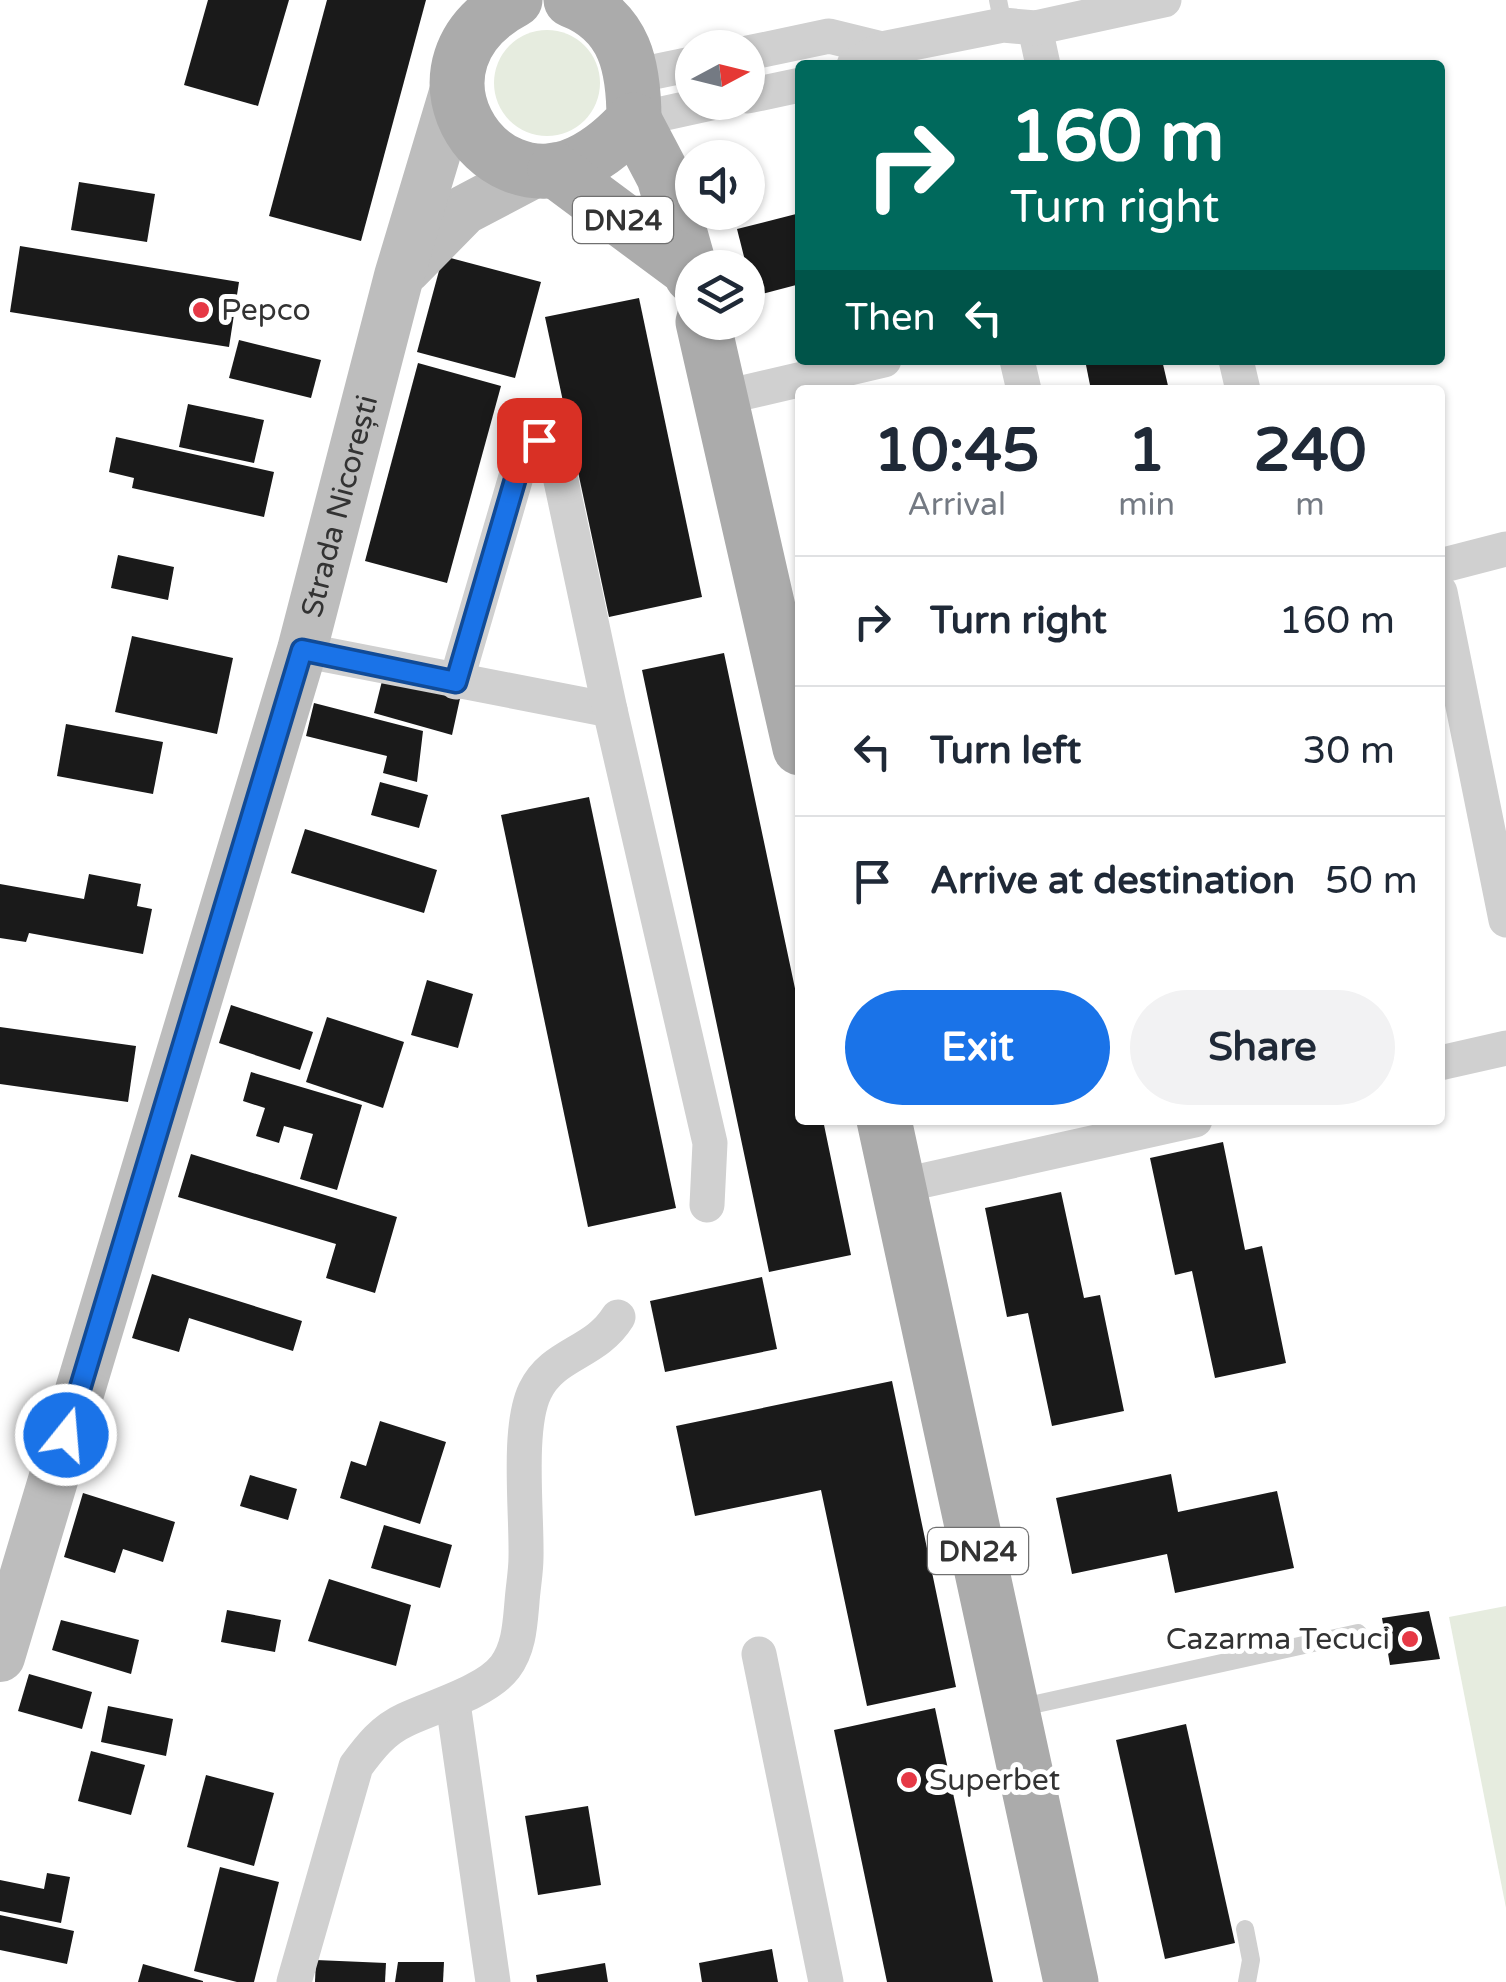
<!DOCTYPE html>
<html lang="en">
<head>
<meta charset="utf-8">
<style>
	body { margin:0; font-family:"Varela Round",sans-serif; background:#f2f2f3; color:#1f2937; height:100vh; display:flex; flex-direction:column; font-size:38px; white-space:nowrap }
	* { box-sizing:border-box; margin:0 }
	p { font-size:32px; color:#747a83 }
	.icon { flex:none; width:55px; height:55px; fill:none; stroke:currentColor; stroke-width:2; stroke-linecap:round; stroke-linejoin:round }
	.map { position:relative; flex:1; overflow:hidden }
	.sheet { position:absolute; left:795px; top:385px; width:650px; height:740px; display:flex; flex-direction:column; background:#fff; border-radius:10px; box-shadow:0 2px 8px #0004 }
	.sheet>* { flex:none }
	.hud { position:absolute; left:795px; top:60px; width:650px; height:305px; border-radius:10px; box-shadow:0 2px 8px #0004; background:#00695c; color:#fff; overflow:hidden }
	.needle { width:65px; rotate:83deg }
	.controls { position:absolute; left:675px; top:30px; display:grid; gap:20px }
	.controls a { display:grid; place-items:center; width:90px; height:90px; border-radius:50%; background:#fff; box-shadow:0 2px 8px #0004; font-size:50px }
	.pin { position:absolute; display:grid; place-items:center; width:85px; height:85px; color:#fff; margin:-42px; border-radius:20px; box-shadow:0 5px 15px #0006 }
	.me { position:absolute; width:110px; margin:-55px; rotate:17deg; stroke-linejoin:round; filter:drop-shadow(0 0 8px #0008) }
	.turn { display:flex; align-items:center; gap:35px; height:210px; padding:0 50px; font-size:45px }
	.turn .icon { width:130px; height:130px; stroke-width:2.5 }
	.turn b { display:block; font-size:70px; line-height:85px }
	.then { display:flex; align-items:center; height:95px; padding:0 50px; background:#0003; gap:20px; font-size:38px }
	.eta { display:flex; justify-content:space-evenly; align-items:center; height:170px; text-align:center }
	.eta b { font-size:60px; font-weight:800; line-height:70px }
	.primary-button { display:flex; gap:20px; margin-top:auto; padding:20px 50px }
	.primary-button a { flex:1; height:115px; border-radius:60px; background:#1a73e8; color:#fff; font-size:40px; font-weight:800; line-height:115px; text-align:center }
	.primary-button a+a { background:#f2f2f3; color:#1f2937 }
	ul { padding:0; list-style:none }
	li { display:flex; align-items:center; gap:30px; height:130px; padding:0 50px; border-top:2px solid #e0e1e3 }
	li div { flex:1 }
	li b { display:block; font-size:38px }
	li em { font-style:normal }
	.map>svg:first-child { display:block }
</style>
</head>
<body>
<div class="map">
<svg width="1506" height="1982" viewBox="0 0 1506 1982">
	<rect width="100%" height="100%" fill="#fff"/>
	<g fill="#e6ecdf">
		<circle cx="547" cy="83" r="53"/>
		<path d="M 1506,1606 L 1506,1908 L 1449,1617 Z"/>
	</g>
	<g fill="#1a1a1a">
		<path d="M 208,0 L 289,0 L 258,106 L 184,85 Z"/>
		<path d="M 327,0 L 426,0 L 361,241 L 269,216 Z"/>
		<path d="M 79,182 L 155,194 L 147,242 L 71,230 Z"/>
		<path d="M 800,213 L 800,284 L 754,296 L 737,229 Z"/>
		<path d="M 20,246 L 239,282 L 229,347 L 10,312 Z"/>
		<path d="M 443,256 L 541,282 L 515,378 L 417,352 Z"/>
		<path d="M 639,298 L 702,597 L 609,617 L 545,317 Z"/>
		<path d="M 239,340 L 321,360 L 311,398 L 229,378 Z"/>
		<path d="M 1085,360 L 1162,360 L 1169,390 L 1091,390 Z"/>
		<path d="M 418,363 L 501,386 L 447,583 L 365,561 Z"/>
		<path d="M 188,404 L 264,420 L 254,463 L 179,447 Z"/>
		<path d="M 116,437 L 274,472 L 264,517 L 132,488 L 134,478 L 109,472 Z"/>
		<path d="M 118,555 L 174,567 L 168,600 L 111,588 Z"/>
		<path d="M 132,636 L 233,658 L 217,734 L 115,712 Z"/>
		<path d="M 724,653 L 800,1012 L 800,1120 L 823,1120 L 851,1255 L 769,1272 L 642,670 Z"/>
		<path d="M 384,673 L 461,694 L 452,735 L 374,713 Z"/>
		<path d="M 314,703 L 423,731 L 417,782 L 383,773 L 387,756 L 306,736 Z"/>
		<path d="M 66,724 L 163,742 L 153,794 L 57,776 Z"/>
		<path d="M 380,782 L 428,795 L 419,828 L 371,815 Z"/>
		<path d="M 589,797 L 676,1208 L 588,1227 L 501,815 Z"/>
		<path d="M 305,829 L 437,870 L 424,913 L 291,873 Z"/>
		<path d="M 89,874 L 141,884 L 137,906 L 152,909 L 143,954 L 29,933 L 26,942 L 0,938 L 0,884 L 84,899 Z"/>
		<path d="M 427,980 L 473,994 L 458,1048 L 411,1035 Z"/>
		<path d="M 231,1005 L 313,1032 L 300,1070 L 219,1043 Z"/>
		<path d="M 327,1017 L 404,1042 L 383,1108 L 306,1082 Z"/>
		<path d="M 0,1027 L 136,1046 L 128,1102 L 0,1084 Z"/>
		<path d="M 251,1072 L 362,1105 L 337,1190 L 300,1179 L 313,1134 L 284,1126 L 279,1143 L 256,1136 L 265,1108 L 243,1101 Z"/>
		<path d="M 1223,1142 L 1245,1250 L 1262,1246 L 1286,1363 L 1215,1378 L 1192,1271 L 1175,1275 L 1150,1158 Z"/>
		<path d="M 191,1154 L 397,1217 L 375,1293 L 326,1278 L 336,1244 L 178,1197 Z"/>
		<path d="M 1061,1192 L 1084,1298 L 1100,1295 L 1124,1411 L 1052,1426 L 1028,1313 L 1007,1317 L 985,1208 Z"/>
		<path d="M 152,1274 L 302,1321 L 293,1351 L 189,1318 L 179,1352 L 132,1338 Z"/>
		<path d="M 762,1277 L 777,1349 L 665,1372 L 650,1301 Z"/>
		<path d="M 892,1381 L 956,1687 L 867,1706 L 821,1490 L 695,1516 L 676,1426 Z"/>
		<path d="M 380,1421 L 446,1442 L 420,1524 L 340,1498 L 351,1461 L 366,1466 Z"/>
		<path d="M 1171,1474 L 1178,1512 L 1277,1491 L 1294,1568 L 1175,1593 L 1167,1554 L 1072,1574 L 1056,1498 Z"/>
		<path d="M 250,1475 L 297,1489 L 288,1520 L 240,1506 Z"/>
		<path d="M 83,1493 L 175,1522 L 163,1562 L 123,1549 L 115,1573 L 64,1557 Z"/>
		<path d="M 384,1525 L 452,1545 L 440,1588 L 371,1568 Z"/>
		<path d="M 329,1579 L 411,1605 L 396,1666 L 308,1641 Z"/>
		<path d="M 227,1610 L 281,1620 L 275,1652 L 221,1642 Z"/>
		<path d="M 1429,1611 L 1440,1659 L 1390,1665 L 1382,1618 Z"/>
		<path d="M 61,1620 L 139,1640 L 131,1674 L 52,1650 Z"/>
		<path d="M 29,1674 L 92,1692 L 82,1729 L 18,1711 Z"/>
		<path d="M 108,1706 L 173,1719 L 166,1756 L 101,1742 Z"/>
		<path d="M 935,1708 L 993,1982 L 887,1982 L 834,1730 Z"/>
		<path d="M 1186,1724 L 1235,1943 L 1165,1959 L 1116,1740 Z"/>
		<path d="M 91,1751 L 145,1765 L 131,1815 L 78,1801 Z"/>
		<path d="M 206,1775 L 274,1793 L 254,1866 L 187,1847 Z"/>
		<path d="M 588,1806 L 601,1885 L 538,1895 L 525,1816 Z"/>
		<path d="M 220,1867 L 279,1882 L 254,1982 L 237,1982 L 194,1971 Z"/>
		<path d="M 47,1873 L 70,1877 L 61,1923 L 0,1911 L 0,1880 L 44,1889 Z"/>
		<path d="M 0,1915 L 74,1931 L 67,1964 L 0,1950 Z"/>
		<path d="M 772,1949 L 778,1982 L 702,1982 L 699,1963 Z"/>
		<path d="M 316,1960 L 386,1963 L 385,1982 L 315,1982 Z"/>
		<path d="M 398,1962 L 444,1962 L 443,1982 L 395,1982 Z"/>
		<path d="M 605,1963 L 608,1982 L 537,1982 L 536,1975 Z"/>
		<path d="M 143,1964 L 203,1981 L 203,1982 L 138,1982 Z"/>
	</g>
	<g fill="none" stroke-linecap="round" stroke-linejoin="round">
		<g stroke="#d0d0d0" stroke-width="18">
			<path d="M 998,0 L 1003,25"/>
			<path d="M 1018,1708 L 1358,1633"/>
			<path d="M 1245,1929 L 1251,1960 L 1247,1982"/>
		</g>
		<g stroke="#d0d0d0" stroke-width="35">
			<path d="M 1035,28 L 1043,65"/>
			<path d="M 748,53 L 829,36 L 882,49"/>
			<path d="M 854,65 L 882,49 L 1003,25 L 1035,28 L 1164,0"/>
			<path d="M 634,76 L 692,64"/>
			<path d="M 748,96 L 800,85"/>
			<path d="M 634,120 L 716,102"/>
			<path d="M 1017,360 L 1024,390"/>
			<path d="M 1236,360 L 1243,390"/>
			<path d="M 721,398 L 884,360"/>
			<path d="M 1440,566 L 1506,549"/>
			<path d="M 1440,592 L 1506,920"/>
			<path d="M 302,650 L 610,710"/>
			<path d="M 456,682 L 525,446 L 539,440 L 554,448 L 610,710 L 710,1143 L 707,1205"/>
			<path d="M 1440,1063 L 1506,1048"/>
			<path d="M 899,1186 L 1195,1120"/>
			<path d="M 759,1654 L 826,1982"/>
			<path d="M 453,1703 L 493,1982"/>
			<path d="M 294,1982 L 356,1766 C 370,1747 383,1730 405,1720 C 432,1707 486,1692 505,1667 C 519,1648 520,1625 522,1602 C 523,1587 526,1572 526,1557 C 527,1513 517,1428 535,1391 C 553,1353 595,1354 618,1317"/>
		</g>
		<g stroke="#bdbdbd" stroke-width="50">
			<path d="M 406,269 L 464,210 L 540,170"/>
			<path id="s1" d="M 0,1657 L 302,650 L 399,276 L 456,86"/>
		</g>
		<g stroke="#ababab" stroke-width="55">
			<path d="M 515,0 C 395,63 484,207 579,163 C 602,152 618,137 634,120 C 634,68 626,21 571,0"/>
			<path d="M 634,120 L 664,177 L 692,276"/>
			<path d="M 555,170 L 691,271"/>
			<path d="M 703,322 L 800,748"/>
			<path d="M 884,1120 L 1071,1982"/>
		</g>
	</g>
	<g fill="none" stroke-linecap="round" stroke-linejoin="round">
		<defs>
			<path id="route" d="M 66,1435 L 302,650 L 456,682 L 525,446 L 539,440"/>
		</defs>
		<use href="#route" stroke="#114b97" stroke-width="25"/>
		<use href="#route" stroke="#1a73e8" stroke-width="18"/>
	</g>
	<g fill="#e63946" stroke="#fff" stroke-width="4">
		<circle cx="201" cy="310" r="10"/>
		<circle cx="1410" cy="1639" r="10"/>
		<circle cx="909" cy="1780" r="10"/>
	</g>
	<g text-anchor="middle" stroke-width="10" stroke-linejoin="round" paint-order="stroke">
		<g fill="#fff" stroke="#707070" stroke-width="2.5">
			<rect x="573" y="197" width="100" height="46" rx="8"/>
			<rect x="928" y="1528" width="100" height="46" rx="8"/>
		</g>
		<g font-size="28" font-weight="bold" fill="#333">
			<text x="623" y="230">DN24</text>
			<text x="978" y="1561">DN24</text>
		</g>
		<g font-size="30" fill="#333" stroke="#fff" text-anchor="start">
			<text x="221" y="320">Pepco</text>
			<text x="1390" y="1649" text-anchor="end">Cazarma Tecuci</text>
			<text x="929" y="1790">Superbet</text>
		</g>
		<g font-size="30" fill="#333" stroke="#fff">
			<text dy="10" stroke="none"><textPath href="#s1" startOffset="1200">Strada Nicorești</textPath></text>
		</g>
	</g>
</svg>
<div class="controls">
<a><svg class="needle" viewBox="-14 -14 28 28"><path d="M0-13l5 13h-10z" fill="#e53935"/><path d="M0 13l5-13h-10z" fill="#747a83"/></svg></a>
<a><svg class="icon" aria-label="sound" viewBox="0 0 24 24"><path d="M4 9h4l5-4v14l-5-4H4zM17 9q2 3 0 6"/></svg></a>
<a><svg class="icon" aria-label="layers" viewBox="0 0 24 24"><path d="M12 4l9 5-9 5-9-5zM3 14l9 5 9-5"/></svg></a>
</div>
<div class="pin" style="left:539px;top:440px;background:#d93025"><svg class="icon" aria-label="arrive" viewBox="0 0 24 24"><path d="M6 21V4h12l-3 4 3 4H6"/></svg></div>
<svg class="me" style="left:66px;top:1435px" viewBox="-20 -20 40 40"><circle r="17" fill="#1a73e8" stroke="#fff" stroke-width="3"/><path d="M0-11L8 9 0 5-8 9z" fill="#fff"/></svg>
<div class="hud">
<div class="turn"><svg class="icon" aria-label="right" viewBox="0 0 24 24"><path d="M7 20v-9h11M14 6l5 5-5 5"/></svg><div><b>160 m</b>Turn right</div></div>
<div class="then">Then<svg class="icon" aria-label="left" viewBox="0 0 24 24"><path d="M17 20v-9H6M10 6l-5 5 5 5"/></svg></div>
</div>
<section class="sheet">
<div class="eta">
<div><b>10:45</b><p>Arrival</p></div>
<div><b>1</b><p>min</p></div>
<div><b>240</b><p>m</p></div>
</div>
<ul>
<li><svg class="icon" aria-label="right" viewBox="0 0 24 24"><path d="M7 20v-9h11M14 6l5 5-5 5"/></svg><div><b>Turn right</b></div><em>160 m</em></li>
<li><svg class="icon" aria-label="left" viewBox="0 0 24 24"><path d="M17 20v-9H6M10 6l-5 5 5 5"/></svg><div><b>Turn left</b></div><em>30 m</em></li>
<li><svg class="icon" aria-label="arrive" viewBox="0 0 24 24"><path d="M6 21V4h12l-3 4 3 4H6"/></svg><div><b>Arrive at destination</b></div><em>50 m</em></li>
</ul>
<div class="primary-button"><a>Exit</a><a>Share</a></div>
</section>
</div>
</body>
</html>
